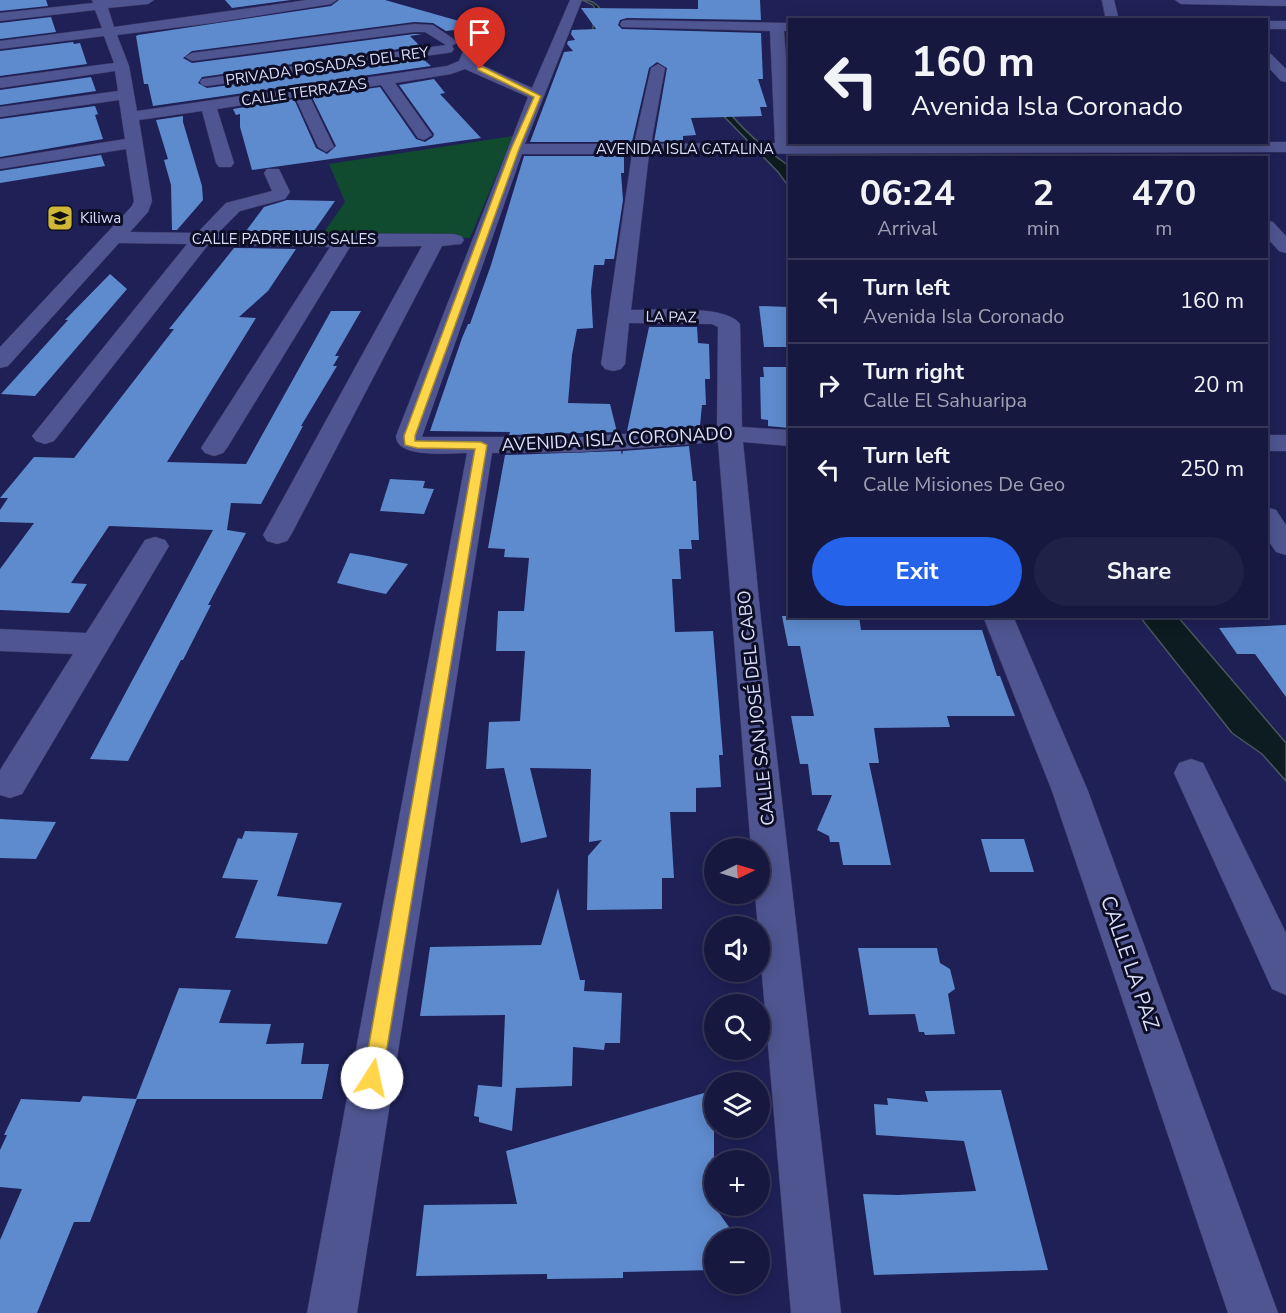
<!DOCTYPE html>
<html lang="en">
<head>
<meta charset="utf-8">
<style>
	body { margin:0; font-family:"Nunito Sans",sans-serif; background:#202147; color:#f1f3f6; height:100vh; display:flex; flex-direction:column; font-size:22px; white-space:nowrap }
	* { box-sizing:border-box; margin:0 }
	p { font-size:20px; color:#9ea0b1 }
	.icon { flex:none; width:33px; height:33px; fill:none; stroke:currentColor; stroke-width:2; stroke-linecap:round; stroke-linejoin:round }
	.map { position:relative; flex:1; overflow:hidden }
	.side { position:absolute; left:788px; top:156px; width:480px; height:462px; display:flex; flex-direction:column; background:#171840; border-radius:0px; box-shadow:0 3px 15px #0003,0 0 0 2px #363759 }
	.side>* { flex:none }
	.banner { position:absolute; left:788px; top:18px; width:480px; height:126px; border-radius:0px; box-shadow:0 3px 15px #0003,0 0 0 2px #363759; background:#171840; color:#f1f3f6; overflow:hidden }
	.needle { width:39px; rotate:85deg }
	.controls { position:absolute; left:704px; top:838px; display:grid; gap:12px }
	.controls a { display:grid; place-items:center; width:66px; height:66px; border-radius:50%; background:#171840; box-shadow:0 3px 15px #0003,0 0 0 2px #363759; font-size:30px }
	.pin { position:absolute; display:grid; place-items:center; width:51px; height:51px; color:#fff; margin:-62px -26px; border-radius:50% 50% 50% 0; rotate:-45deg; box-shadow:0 0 6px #0007 }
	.pin .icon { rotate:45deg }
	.me { position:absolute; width:66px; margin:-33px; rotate:10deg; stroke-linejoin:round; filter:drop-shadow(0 0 4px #0008) }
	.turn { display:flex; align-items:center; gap:21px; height:126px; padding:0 24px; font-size:27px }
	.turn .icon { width:78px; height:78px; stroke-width:2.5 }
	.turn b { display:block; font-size:42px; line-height:51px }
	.eta { display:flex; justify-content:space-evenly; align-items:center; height:102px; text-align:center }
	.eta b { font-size:36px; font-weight:700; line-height:42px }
	.cta { display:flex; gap:12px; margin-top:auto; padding:12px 24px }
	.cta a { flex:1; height:69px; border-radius:36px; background:#2563eb; color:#fff; font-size:24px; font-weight:700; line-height:69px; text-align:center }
	.cta a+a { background:#202147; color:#f1f3f6 }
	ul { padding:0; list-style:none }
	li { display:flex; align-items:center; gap:18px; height:84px; padding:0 24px; border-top:2px solid #363759 }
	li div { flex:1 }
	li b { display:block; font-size:22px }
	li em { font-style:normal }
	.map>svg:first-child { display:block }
</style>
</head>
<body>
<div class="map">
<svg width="1286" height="1313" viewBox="0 0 1286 1313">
	<rect width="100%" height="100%" fill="#1f2056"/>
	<path fill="#104a2f" d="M 513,136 L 470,238 L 322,235 L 345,202 L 329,164 Z"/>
	<g fill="#0d1c20" stroke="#4a5661" stroke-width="1.5">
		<path d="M 582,0 C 604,0 604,19 606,36 C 629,56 681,54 711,56 C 711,63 709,73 711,80 C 718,110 764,149 789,166 L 789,187 L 778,172 L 707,99 L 704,61 L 642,55 L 601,45 C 589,35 593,24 596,11 L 593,5 Z"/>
		<path d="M 1140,617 L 1178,617 L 1286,743 L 1286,781 L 1262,754 L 1232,733 Z"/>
	</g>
	<g fill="#5e8bce">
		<path d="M 0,0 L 46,0 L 48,6 L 0,11 Z"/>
		<path d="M 225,0 L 291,0 L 232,8 Z"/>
		<path d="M 339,0 L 385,0 L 480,27 L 446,31 L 433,23 L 414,22 L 192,51 L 183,58 L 192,63 L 414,34 L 422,34 L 410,36 L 420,46 L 202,77 L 198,83 L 207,88 L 423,59 L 431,66 L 153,106 L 148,84 L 144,84 L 136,36 L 138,35 L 331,6 Z"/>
		<path d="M 698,0 L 760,0 L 761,20 L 627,18 L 620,20 L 618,25 L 622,29 L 761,33 L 763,79 L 758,79 L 767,107 L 760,107 L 762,116 L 691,118 L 696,135 L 683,136 L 683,141 L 654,142 L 667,68 L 657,62 L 649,68 L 632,142 L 530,142 L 564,52 L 573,51 L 567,44 L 568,41 L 575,40 L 571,34 L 572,30 L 596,29 L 581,8 L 698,9 Z"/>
		<path d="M 51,17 L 56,32 L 0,39 L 0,23 Z"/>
		<path d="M 73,42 L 74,44 L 80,43 L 87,64 L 0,76 L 0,51 Z"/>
		<path d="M 91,77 L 96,91 L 0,105 L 0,90 Z"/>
		<path d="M 434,79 L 445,93 L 440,94 L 481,138 L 252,170 L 240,127 L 240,114 L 236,115 L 233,109 L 294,99 L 316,148 L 327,154 L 336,146 L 312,97 L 380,87 L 416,139 L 425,142 L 433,137 L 434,134 L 399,85 Z"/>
		<path d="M 95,106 L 98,114 L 95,115 L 103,139 L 0,157 L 0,119 Z"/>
		<path d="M 183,116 L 183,122 L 202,186 L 203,200 L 177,230 L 172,230 L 171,185 L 164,160 L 168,159 L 156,120 Z"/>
		<path d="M 101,155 L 105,166 L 0,183 L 0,171 Z"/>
		<path d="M 524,156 L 624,156 L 624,173 L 621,173 L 623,200 L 614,259 L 605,259 L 604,265 L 594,265 L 591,291 L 593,328 L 577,329 L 572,355 L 568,403 L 610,404 L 617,432 L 509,435 L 510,432 L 430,431 L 462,338 L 468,324 L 470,324 L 491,265 Z"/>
		<path d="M 287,200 L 335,201 L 314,231 L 246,231 L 264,207 Z"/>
		<path d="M 234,248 L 296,249 L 268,291 L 239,317 L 256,318 L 167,462 L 246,464 L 331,311 L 361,311 L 335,356 L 339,356 L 333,366 L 337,366 L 301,426 L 303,426 L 261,504 L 231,503 L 227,530 L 246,533 L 208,605 L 211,605 L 183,660 L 181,660 L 128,761 L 90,759 L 213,530 L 109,526 L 71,583 L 87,584 L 69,613 L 0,610 L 0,569 L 34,523 L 0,522 L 0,510 L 8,498 L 0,498 L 34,457 L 74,458 L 174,329 L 169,329 Z"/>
		<path d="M 110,274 L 127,289 L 35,396 L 1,394 L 68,320 L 65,320 Z"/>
		<path d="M 759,306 L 789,307 L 789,347 L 764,347 Z"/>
		<path d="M 649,327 L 697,327 L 698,343 L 709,344 L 710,379 L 705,379 L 706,405 L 702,405 L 700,426 L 627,431 Z"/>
		<path d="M 763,367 L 789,367 L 789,428 L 768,426 L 768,420 L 761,419 L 760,377 L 764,377 Z"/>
		<path d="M 689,446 L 693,481 L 696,481 L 699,540 L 691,540 L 692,549 L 679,549 L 681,579 L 672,579 L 675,632 L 713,631 L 723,755 L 719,755 L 721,787 L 696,788 L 696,812 L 670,812 L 674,878 L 662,878 L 662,909 L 587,910 L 588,856 L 602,840 L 589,842 L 591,769 L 530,768 L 547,837 L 521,843 L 504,768 L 486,769 L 489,722 L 520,721 L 525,651 L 496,651 L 498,611 L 524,611 L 529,558 L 504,557 L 505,549 L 488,548 L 505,455 L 621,451 L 622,455 L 623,451 Z"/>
		<path d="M 390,479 L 425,481 L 423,488 L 434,489 L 424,514 L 380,511 Z"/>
		<path d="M 350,553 L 368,556 L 408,564 L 386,594 L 367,590 L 337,583 Z"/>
		<path d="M 782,616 L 859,616 L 861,630 L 982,630 L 997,676 L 1000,676 L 1015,716 L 947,716 L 950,727 L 874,728 L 879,763 L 869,763 L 891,865 L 843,865 L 839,842 L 830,842 L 829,836 L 817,830 L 832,795 L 812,795 L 808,764 L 800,764 L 791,716 L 814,716 L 800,646 L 788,646 Z"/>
		<path d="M 1286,625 L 1286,697 L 1255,654 L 1237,654 L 1219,628 Z"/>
		<path d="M 0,819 L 34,821 L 56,822 L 36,859 L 0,858 Z"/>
		<path d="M 245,831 L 298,833 L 277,896 L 342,903 L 327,944 L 235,938 L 258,880 L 222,878 L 238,838 L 242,839 Z"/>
		<path d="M 981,839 L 1024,839 L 1034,872 L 990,872 Z"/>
		<path d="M 558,888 L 580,980 L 585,980 L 584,991 L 622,993 L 620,1043 L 605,1043 L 604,1050 L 573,1047 L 572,1086 L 516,1088 L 512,1131 L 479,1122 L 479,1117 L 474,1116 L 478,1085 L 502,1087 L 505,1015 L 420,1016 L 430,947 L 541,945 Z"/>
		<path d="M 858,948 L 937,948 L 940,963 L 950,969 L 955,989 L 948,994 L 955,1034 L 925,1035 L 924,1032 L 919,1032 L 915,1014 L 869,1015 Z"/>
		<path d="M 179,988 L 231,990 L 219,1023 L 271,1024 L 266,1044 L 304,1043 L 301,1064 L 329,1064 L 322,1099 L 136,1099 Z"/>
		<path d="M 1001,1090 L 1048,1270 L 874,1275 L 863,1194 L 898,1195 L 976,1191 L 964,1141 L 876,1135 L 874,1104 L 888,1105 L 887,1098 L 928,1102 L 925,1091 Z"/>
		<path d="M 704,1093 L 707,1124 L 714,1123 L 714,1206 L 729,1227 L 726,1239 L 714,1239 L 714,1270 L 623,1272 L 623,1278 L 547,1279 L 547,1274 L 416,1276 L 424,1205 L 517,1204 L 506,1151 Z"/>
		<path d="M 83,1096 L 137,1099 L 90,1222 L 74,1222 L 37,1313 L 0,1313 L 0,1240 L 22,1189 L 0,1187 L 0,1150 L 7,1135 L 4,1135 L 21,1099 L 80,1102 Z"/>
	</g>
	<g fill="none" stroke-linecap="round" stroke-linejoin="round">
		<defs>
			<g id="minor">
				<path d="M 92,0 L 154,0 L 148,4 L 108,8 L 114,27 L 307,0 L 337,0 L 331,4 L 212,23 L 117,35 L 129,66 L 137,111 L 447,66 L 459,61 L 464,49 L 469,48 L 476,52 L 473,61 L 532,88 L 570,0 L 582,0 L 525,144 L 634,144 L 651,68 L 658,64 L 665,68 L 651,144 L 775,143 L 770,31 L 622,27 L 620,24 L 622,21 L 627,20 L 789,23 L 789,31 L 784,31 L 789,101 L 789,142 L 792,143 L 1286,142 L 1286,152 L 649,154 L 631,310 C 655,310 726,304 740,324 L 742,427 L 789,430 L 789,446 L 743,442 L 761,620 L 841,1313 L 791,1313 L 755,894 L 759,894 L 759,849 L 751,849 L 718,442 L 582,452 L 492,453 L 357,1313 L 307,1313 L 467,453 C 450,453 396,459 396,436 L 528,97 L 465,69 L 451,74 L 395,83 L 432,135 L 424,140 L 418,138 L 381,85 L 309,95 L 334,147 L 326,152 L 318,147 L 295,97 L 217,109 L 234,163 L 231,167 L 219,167 L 216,163 L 202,111 L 139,120 L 152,201 L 148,212 L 130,232 L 197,233 L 226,203 L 272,191 L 264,173 L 267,169 L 279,169 L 290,192 L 285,199 L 240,211 L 218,233 L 454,234 L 461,236 L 464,240 L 461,244 L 442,246 L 291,535 L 287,541 L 277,544 L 267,541 L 263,535 L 422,246 L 350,247 L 227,448 L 223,453 L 214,456 L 205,453 L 201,448 L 330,247 L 208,245 L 54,441 L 45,444 L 36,441 L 32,436 L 36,431 L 187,244 L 119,243 L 8,366 L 0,368 L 0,347 L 132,206 L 134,201 L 126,149 L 0,169 L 0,159 L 125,139 L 119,100 L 0,117 L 0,107 L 118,91 L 115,71 L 0,88 L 0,78 L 114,63 L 104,36 L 0,49 L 0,41 L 102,28 L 95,10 L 0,21 L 0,13 L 93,3 ZM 522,154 L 632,154 L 601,364 L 605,369 L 613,371 L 621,369 L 625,364 L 629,323 L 712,324 L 718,327 L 717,427 L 582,437 L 422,437 Z"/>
				<path d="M 1102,0 L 1114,0 L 1119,20 L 1106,20 Z"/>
				<path d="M 1175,0 L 1286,0 L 1286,6 L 1181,4 Z"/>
				<rect x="1266" y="21" width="20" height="8"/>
				<path d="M 414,24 L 433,25 L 458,42 L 452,46 L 454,49 L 452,52 L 447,53 L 207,86 L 202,85 L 200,82 L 202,79 L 446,45 L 425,32 L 414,32 L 192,61 L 185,57 L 192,53 Z"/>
				<path d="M 1266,53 L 1271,54 L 1286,69 L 1286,82 L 1281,81 L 1266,65 Z"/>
				<path d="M 1266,220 L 1273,222 L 1286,236 L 1286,253 L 1279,251 L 1266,237 Z"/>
				<rect x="1266" y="435" width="20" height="16"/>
				<path d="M 1266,507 L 1276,510 L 1286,525 L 1286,555 L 1276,552 L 1266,537 Z"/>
				<path d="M 155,537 L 165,540 L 169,546 L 22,794 L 10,798 L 0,795 L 0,770 L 73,654 L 0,651 L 0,629 L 86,633 L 145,540 Z"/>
				<path d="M 983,616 L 1013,616 L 1088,791 L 1278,1313 L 1228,1313 L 1052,791 Z"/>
				<path d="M 1191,759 L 1203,763 L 1286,933 L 1286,995 L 1272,989 L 1174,773 L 1179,763 Z"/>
			</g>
		</defs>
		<use href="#minor" stroke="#3d3867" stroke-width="1"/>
		<use href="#minor" fill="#4f5590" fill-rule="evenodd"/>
	</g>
	<path fill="#ffd54a" stroke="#a68a30" stroke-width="1.5" d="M 478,67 L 483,67 L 541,96 L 519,149 L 415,436 L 415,441 L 418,441 L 481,442 L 487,445 L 382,1078 L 379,1085 L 372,1088 L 365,1085 L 363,1078 L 475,449 L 417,448 L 405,445 L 404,436 L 511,149 L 534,97 L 478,70 Z"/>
	<defs>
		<symbol id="school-square" viewBox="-11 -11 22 22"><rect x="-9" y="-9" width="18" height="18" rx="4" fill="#d0b836" stroke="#0d0e25"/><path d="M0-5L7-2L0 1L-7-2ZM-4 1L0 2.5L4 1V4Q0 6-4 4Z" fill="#111"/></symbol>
	</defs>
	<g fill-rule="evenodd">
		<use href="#school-square" x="45" y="203" width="30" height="30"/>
	</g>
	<g text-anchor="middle" stroke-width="6" stroke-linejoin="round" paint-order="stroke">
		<g font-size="15" fill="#d9defa" stroke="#0d0e25">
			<text transform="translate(327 66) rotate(-8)" y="5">PRIVADA POSADAS DEL REY</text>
			<text transform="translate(304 92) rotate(-8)" y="5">CALLE TERRAZAS</text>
			<text x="685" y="154">AVENIDA ISLA CATALINA</text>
			<text x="284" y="244">CALLE PADRE LUIS SALES</text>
			<text transform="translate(671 317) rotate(1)" y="5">LA PAZ</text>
		</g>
		<g font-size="15" fill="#d9defa" stroke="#0d0e25" text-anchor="start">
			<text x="80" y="223">Kiliwa</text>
		</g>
		<g font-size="18" fill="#d9defa" stroke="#0d0e25">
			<text transform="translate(617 439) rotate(-3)" y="6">AVENIDA ISLA CORONADO</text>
			<text transform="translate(756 708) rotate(-96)" y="6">CALLE SAN JOSÉ DEL CABO</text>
		</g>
		<g font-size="21" fill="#d9defa" stroke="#0d0e25">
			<text transform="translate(1130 963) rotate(71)" y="7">CALLE LA PAZ</text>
		</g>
	</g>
</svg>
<div class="controls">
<a><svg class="needle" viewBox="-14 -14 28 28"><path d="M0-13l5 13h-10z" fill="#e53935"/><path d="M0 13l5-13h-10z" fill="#9ea0b1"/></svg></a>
<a><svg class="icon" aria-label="sound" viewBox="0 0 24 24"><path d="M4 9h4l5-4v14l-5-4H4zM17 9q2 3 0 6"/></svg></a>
<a><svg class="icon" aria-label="search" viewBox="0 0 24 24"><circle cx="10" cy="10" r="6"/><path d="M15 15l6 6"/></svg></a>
<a><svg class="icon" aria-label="layers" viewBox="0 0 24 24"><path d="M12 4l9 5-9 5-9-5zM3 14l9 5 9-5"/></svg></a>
<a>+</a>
<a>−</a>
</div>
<div class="pin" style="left:480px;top:69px;background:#d93025"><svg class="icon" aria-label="arrive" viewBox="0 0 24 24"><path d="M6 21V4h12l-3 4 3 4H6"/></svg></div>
<svg class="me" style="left:372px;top:1078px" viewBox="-20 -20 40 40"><circle r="19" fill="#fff"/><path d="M0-13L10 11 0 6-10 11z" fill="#ffd54a"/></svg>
<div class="banner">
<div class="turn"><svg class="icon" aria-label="left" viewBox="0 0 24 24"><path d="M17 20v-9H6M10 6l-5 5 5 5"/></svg><div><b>160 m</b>Avenida Isla Coronado</div></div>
</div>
<section class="side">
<div class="eta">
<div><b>06:24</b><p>Arrival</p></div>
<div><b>2</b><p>min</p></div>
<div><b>470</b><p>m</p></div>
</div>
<ul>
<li><svg class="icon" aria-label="left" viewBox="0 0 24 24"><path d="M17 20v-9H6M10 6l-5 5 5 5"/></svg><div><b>Turn left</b><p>Avenida Isla Coronado</p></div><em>160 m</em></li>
<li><svg class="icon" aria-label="right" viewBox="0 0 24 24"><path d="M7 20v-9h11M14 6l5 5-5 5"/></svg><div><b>Turn right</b><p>Calle El Sahuaripa</p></div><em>20 m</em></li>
<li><svg class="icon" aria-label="left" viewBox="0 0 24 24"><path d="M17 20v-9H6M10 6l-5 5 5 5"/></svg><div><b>Turn left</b><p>Calle Misiones De Geo</p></div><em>250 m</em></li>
</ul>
<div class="cta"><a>Exit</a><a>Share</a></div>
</section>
</div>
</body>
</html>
